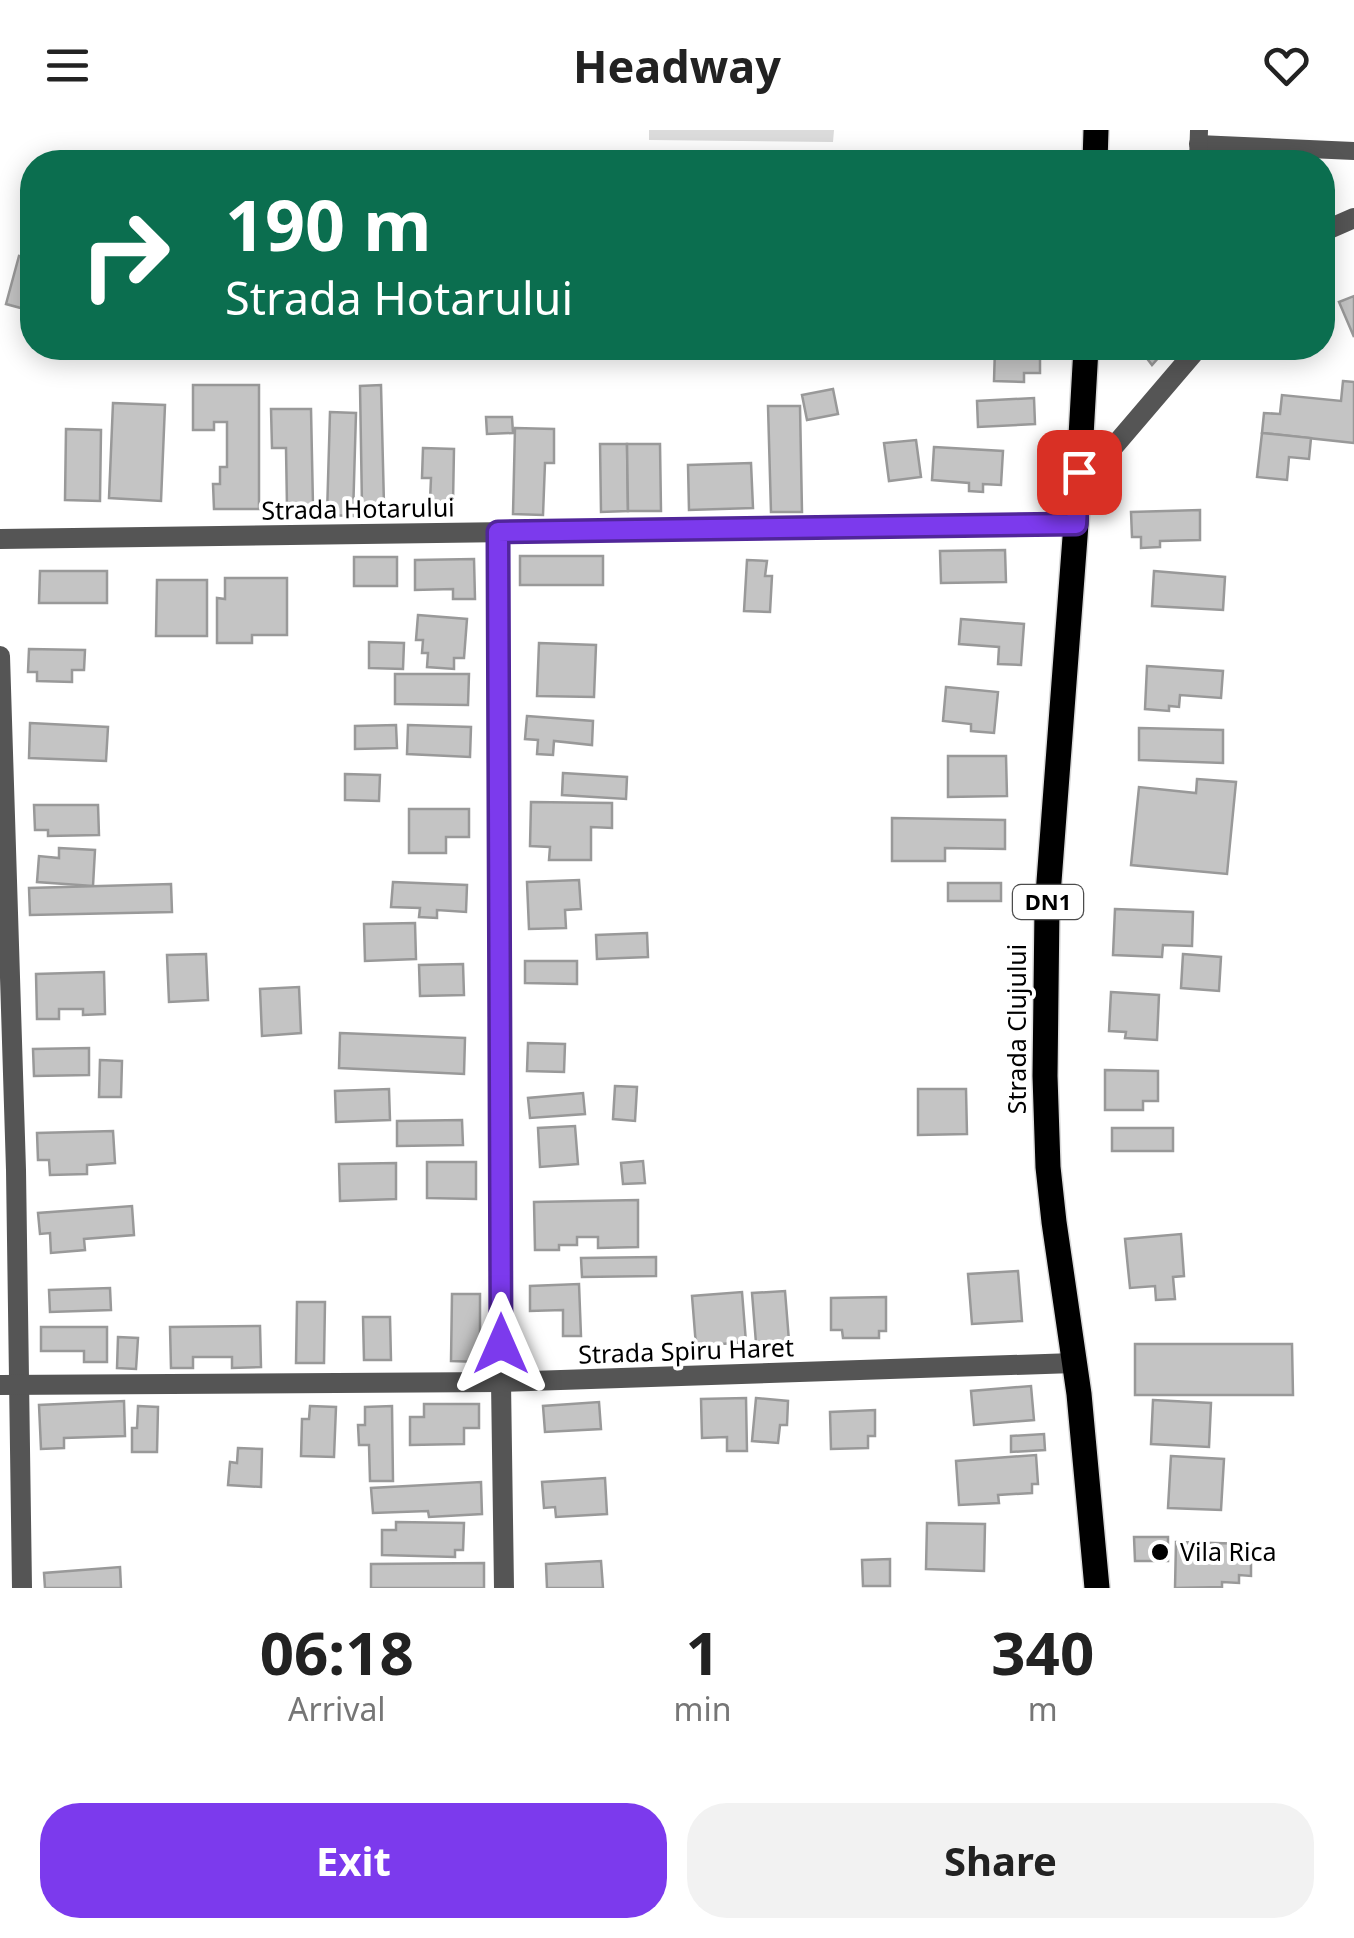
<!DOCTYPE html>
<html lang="en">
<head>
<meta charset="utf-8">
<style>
	body { margin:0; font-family:"Noto Sans",sans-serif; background:#f2f2f2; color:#222; height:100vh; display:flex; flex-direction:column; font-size:38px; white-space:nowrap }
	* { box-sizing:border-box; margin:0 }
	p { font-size:32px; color:#767676 }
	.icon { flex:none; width:55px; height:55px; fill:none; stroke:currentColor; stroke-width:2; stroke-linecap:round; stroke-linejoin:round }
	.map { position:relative; height:1458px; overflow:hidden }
	.side { display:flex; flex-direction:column; background:#fff; flex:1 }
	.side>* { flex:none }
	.hud { position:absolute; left:20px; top:20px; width:1315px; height:210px; border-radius:40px; box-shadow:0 5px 25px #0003; background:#0b6e4f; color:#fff; overflow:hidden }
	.pin { position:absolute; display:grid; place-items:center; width:85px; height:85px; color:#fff; margin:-42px; border-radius:20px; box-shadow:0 5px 15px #0006 }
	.me { position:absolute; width:110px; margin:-55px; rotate:0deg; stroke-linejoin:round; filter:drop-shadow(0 0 8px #0008) }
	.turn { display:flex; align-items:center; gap:35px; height:210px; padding:0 40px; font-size:45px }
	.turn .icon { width:130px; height:130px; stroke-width:2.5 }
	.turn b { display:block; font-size:70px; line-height:85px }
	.eta { display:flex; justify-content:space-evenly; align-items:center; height:170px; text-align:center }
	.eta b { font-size:60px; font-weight:700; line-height:70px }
	.button { display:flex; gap:20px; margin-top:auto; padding:20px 40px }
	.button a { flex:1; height:115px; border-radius:40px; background:#7c3aed; color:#fff; font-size:40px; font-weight:700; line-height:115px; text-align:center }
	.button a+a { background:#f2f2f2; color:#222 }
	header { display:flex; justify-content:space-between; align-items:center; height:130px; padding:0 40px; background:#fff; font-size:45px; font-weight:700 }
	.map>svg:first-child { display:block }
</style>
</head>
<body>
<header><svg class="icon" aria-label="menu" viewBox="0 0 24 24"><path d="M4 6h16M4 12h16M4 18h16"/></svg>Headway<svg class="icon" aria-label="heart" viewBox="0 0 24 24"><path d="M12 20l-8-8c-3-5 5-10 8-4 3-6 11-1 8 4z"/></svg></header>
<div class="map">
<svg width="1354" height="1458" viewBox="0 0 1354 1458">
	<rect width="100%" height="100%" fill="#fff"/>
	<path fill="#dcdcdc" d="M 649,0 L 834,0 L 833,12 L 649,10 Z"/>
	<g fill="#c4c4c4" stroke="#999" stroke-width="2.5">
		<path d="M 19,126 L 32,129 L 32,181 L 6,174 Z"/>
		<path d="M 1354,166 L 1354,207 L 1339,172 Z"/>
		<path d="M 995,218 L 1040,218 L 1040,243 L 1024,243 L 1024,252 L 994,251 Z"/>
		<path d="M 1139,218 L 1167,218 L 1152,235 Z"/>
		<path d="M 1343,251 L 1354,252 L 1354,313 L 1262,303 L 1264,283 L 1280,284 L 1282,265 L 1341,271 Z"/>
		<path d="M 193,255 L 259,255 L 259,379 L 214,379 L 213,354 L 220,354 L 220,337 L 227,337 L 227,292 L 214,292 L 214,300 L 193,300 Z"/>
		<path d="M 381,255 L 384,375 L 362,376 L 360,256 Z"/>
		<path d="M 833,259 L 838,284 L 807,290 L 802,265 Z"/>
		<path d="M 1034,268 L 1035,294 L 978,297 L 977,271 Z"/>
		<path d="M 113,273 L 165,275 L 161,371 L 109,368 Z"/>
		<path d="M 768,276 L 800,276 L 802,382 L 771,382 Z"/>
		<path d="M 271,279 L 311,279 L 313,376 L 287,377 L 286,318 L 272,318 Z"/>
		<path d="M 330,282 L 356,283 L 353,386 L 327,385 Z"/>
		<path d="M 486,287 L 512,287 L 513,303 L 487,304 Z"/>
		<path d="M 515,298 L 554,299 L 554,333 L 545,333 L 543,385 L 513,384 Z"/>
		<path d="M 66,299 L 101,300 L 100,371 L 65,370 Z"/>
		<path d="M 1262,303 L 1311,308 L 1309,329 L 1289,327 L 1287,350 L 1257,347 Z"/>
		<path d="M 916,310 L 921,347 L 889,351 L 884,313 Z"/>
		<path d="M 600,314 L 627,314 L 628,381 L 601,382 Z"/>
		<path d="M 627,314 L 660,314 L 661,381 L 628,381 Z"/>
		<path d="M 934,317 L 1003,321 L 1001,355 L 983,354 L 983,362 L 969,361 L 969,353 L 932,350 Z"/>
		<path d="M 423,318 L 454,319 L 453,372 L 430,371 L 431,348 L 422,348 Z"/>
		<path d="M 751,333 L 753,378 L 689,380 L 688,335 Z"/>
		<path d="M 1200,380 L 1200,410 L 1160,411 L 1160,417 L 1141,418 L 1141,407 L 1132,407 L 1131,382 Z"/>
		<path d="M 1005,420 L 1006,452 L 941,453 L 940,421 Z"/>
		<rect x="520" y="426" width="83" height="29"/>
		<rect x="354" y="427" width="43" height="29"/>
		<path d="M 474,429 L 475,469 L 453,469 L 453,459 L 415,460 L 415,430 Z"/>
		<path d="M 747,430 L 767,431 L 765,446 L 772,446 L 770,482 L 744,481 Z"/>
		<path d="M 40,441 L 107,441 L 107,473 L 39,473 Z"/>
		<path d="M 1154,441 L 1225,447 L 1223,480 L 1152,476 Z"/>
		<path d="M 225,448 L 287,448 L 287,505 L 252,505 L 252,513 L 217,513 L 217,468 L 225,469 Z"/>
		<path d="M 157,450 L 207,450 L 207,506 L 156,506 Z"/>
		<path d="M 418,485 L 467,489 L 464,528 L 454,528 L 454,539 L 427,537 L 428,523 L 422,523 L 423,510 L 416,510 Z"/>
		<path d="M 961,489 L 1024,494 L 1021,535 L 998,534 L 999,517 L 959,514 Z"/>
		<path d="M 369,512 L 404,513 L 403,539 L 369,538 Z"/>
		<path d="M 539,513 L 596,515 L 594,567 L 537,566 Z"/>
		<path d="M 29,519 L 85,520 L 84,540 L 72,540 L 72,552 L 37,551 L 37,542 L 28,542 Z"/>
		<path d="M 1147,536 L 1223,541 L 1221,568 L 1180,565 L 1179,577 L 1169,576 L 1169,581 L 1145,579 Z"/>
		<path d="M 395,544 L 469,544 L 468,575 L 395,574 Z"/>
		<path d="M 946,557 L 998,562 L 994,603 L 971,601 L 971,594 L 943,591 Z"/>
		<path d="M 527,586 L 593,591 L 592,615 L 554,611 L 553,625 L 537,624 L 538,610 L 525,609 Z"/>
		<path d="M 30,593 L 108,597 L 106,631 L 29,628 Z"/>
		<path d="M 396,595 L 397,618 L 355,619 L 355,596 Z"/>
		<path d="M 408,595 L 471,597 L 470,627 L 407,624 Z"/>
		<path d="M 1139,598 L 1223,600 L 1223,633 L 1139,630 Z"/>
		<path d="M 948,626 L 1006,626 L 1007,666 L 948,667 Z"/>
		<path d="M 563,643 L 627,647 L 626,669 L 562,665 Z"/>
		<path d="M 345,644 L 380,645 L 379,671 L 345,670 Z"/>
		<path d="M 1197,649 L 1236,652 L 1227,744 L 1131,735 L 1139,657 L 1196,663 Z"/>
		<path d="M 531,672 L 612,673 L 612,698 L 591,697 L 591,730 L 549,730 L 550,717 L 530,716 Z"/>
		<path d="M 34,675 L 98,675 L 99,705 L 48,706 L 48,700 L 35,700 Z"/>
		<path d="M 409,679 L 469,679 L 469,707 L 446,707 L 446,723 L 409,723 Z"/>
		<path d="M 892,688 L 1005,690 L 1005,719 L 945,718 L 945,731 L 892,731 Z"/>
		<path d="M 59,718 L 95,720 L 93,756 L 37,752 L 39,726 L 59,728 Z"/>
		<path d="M 579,750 L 581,779 L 565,780 L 566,798 L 529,799 L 527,752 Z"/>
		<path d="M 393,752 L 467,755 L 466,782 L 437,780 L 437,788 L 419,787 L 420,778 L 391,777 Z"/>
		<rect x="948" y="753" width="53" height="18"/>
		<path d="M 171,754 L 172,782 L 30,785 L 29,758 Z"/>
		<path d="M 1115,779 L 1193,782 L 1192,816 L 1163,815 L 1162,827 L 1113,825 Z"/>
		<path d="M 415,793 L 416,829 L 365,831 L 364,794 Z"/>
		<path d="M 647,803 L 648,827 L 597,829 L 596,805 Z"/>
		<path d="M 206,824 L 208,870 L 169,872 L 167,825 Z"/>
		<path d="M 1183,824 L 1221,827 L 1219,861 L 1181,858 Z"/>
		<path d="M 525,831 L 577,831 L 577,854 L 525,853 Z"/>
		<path d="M 463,834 L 464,865 L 420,866 L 419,835 Z"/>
		<path d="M 104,842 L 105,884 L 83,885 L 83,879 L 59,879 L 59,889 L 37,889 L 36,844 Z"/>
		<path d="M 299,857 L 301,903 L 262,906 L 260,859 Z"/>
		<path d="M 1111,862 L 1159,865 L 1157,910 L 1125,908 L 1126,902 L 1109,901 Z"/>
		<path d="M 340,903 L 465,908 L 464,944 L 339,938 Z"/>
		<path d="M 528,913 L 565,914 L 564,942 L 527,941 Z"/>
		<path d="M 89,918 L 89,945 L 34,946 L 33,919 Z"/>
		<path d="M 100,930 L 122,931 L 121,967 L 99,967 Z"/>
		<path d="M 1105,940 L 1158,941 L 1158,971 L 1143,971 L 1143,980 L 1105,980 Z"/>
		<path d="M 615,956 L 637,957 L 635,991 L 613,989 Z"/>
		<path d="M 389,959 L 390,990 L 336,992 L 335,961 Z"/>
		<path d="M 918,959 L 966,959 L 967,1004 L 918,1005 Z"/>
		<path d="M 583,963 L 585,984 L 530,988 L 528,968 Z"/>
		<path d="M 462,990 L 463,1015 L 397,1016 L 397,991 Z"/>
		<path d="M 575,996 L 578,1034 L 540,1037 L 538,998 Z"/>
		<rect x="1112" y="998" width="61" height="23"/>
		<path d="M 113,1001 L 115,1033 L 87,1035 L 87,1044 L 50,1045 L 49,1030 L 38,1030 L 37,1003 Z"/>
		<path d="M 643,1031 L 645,1053 L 623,1054 L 621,1033 Z"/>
		<path d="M 427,1032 L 476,1032 L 476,1069 L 427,1068 Z"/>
		<path d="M 396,1033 L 396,1069 L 340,1071 L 339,1034 Z"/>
		<path d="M 638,1070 L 638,1117 L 598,1118 L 598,1107 L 577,1107 L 577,1115 L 559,1115 L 559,1120 L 535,1120 L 534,1072 Z"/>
		<path d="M 132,1076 L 134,1105 L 84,1109 L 85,1120 L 51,1123 L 50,1103 L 40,1104 L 38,1083 Z"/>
		<path d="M 1181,1104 L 1184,1146 L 1173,1147 L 1175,1169 L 1156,1170 L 1155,1156 L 1130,1158 L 1125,1109 Z"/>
		<path d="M 656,1127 L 656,1146 L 582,1147 L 581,1128 Z"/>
		<path d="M 1018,1141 L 1022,1191 L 972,1194 L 968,1144 Z"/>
		<path d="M 579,1154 L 581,1206 L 563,1206 L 563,1180 L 530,1181 L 530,1156 Z"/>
		<path d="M 110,1158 L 111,1180 L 50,1182 L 49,1160 Z"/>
		<path d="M 785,1161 L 789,1211 L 756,1213 L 752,1163 Z"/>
		<path d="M 742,1162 L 746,1212 L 696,1216 L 692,1166 Z"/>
		<path d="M 452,1164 L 480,1164 L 480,1232 L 451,1231 Z"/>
		<path d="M 886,1167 L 886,1201 L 879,1201 L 879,1208 L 843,1208 L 842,1200 L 831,1200 L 831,1168 Z"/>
		<path d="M 297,1172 L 325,1172 L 324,1233 L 296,1233 Z"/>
		<path d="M 363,1187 L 390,1187 L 391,1230 L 364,1230 Z"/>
		<path d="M 260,1196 L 261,1237 L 232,1238 L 232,1227 L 193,1227 L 193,1238 L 171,1238 L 170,1197 Z"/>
		<path d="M 41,1197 L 107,1197 L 107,1232 L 84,1232 L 84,1221 L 41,1221 Z"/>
		<path d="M 118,1207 L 138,1208 L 136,1239 L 117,1238 Z"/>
		<path d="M 1135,1214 L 1292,1214 L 1293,1265 L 1135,1265 Z"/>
		<path d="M 1031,1256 L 1034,1290 L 974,1295 L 971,1261 Z"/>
		<path d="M 746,1268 L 747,1321 L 727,1321 L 727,1307 L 702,1308 L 701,1269 Z"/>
		<path d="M 756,1268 L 788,1271 L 787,1295 L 780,1295 L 778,1313 L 752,1311 Z"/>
		<path d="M 1153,1270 L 1211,1273 L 1209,1317 L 1151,1314 Z"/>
		<path d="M 124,1271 L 125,1306 L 64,1308 L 64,1318 L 41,1319 L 39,1275 Z"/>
		<path d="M 599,1272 L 601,1299 L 545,1302 L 543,1276 Z"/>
		<path d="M 424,1274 L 479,1274 L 479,1298 L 464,1298 L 464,1314 L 410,1315 L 410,1287 L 424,1287 Z"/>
		<path d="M 138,1276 L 158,1277 L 157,1322 L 132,1322 L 132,1298 L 137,1298 Z"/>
		<path d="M 310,1276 L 336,1277 L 334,1327 L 301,1326 L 302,1289 L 309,1289 Z"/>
		<path d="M 392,1276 L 393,1351 L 370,1351 L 369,1315 L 359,1315 L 358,1295 L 365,1295 L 365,1277 Z"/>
		<path d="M 875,1280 L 875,1306 L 868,1306 L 868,1318 L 831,1319 L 830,1282 Z"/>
		<path d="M 1044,1304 L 1045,1320 L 1011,1322 L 1011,1306 Z"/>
		<path d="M 238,1318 L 262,1319 L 261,1357 L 228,1355 L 230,1332 L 237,1333 Z"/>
		<path d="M 1036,1325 L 1038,1354 L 1032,1354 L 1032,1363 L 998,1365 L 999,1373 L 959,1375 L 956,1331 Z"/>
		<path d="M 1171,1326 L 1224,1329 L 1221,1380 L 1168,1378 Z"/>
		<path d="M 605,1348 L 607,1384 L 556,1387 L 555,1377 L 544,1378 L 542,1352 Z"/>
		<path d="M 481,1352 L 482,1384 L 429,1387 L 428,1381 L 373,1383 L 371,1358 Z"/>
		<path d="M 396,1392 L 464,1393 L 463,1420 L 455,1420 L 455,1427 L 382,1425 L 382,1400 L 396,1400 Z"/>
		<path d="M 927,1393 L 985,1394 L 984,1441 L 926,1439 Z"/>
		<path d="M 1134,1407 L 1168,1407 L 1168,1431 L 1135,1431 Z"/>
		<path d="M 1176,1412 L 1251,1414 L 1251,1446 L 1239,1445 L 1239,1453 L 1222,1452 L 1222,1457 L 1175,1458 Z"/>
		<path d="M 890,1429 L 890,1456 L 863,1456 L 862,1430 Z"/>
		<path d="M 601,1431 L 603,1458 L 547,1458 L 546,1434 Z"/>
		<path d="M 484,1433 L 484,1458 L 371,1458 L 371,1434 Z"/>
		<path d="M 120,1437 L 121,1458 L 45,1458 L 44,1443 Z"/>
	</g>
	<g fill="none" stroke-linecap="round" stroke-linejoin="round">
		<defs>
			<g id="primary">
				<path d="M 1095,32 L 1096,0"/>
				<path d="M 1086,218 L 1076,394 L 1047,778 L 1045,946 L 1048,1037 L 1054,1092 L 1079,1264 L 1097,1458"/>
			</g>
		</defs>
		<use href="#primary" stroke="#dbdbdb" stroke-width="28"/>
		<g stroke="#555" stroke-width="18">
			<path d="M 1198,14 L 1354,21"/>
			<path d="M 1198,32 L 1199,0"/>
		</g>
		<g stroke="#555" stroke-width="20">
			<path d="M 498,402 L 501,1252 L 504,1458"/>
			<path d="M 0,409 L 1076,394"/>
			<path d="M 0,526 L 16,1040 L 22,1458"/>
			<path d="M 0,1255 L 501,1252 L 1074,1233"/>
		</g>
		<g stroke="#555" stroke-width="20">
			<path d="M 1322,102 L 1354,88"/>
			<path d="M 1079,343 L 1092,338 L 1104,328 L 1198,218"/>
		</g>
		<use href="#primary" stroke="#000" stroke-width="25"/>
	</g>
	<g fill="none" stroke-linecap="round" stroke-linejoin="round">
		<defs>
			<path id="route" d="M 501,1214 L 498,402 L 1076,394 L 1079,342"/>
		</defs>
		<use href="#route" stroke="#51269a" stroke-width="25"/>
		<use href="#route" stroke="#7c3aed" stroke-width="18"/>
	</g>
	<circle fill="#000" stroke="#fff" stroke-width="4" cx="1160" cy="1422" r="10"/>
	<g text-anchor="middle" stroke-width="8" stroke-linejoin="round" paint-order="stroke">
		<rect fill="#fff" stroke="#4c4c4c" stroke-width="2.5" x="1013" y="755" width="70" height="34" rx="8"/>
		<g font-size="22" font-weight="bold" fill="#000">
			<text x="1048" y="780">DN1</text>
		</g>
		<g font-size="25" fill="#000" stroke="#fff">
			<text transform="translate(358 379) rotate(-1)" y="9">Strada Hotarului</text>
			<text transform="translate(1017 899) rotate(-90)" y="9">Strada Clujului</text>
			<text transform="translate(686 1221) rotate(-2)" y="9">Strada Spiru Haret</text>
		</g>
		<g font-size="25" fill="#000" stroke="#fff" text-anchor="start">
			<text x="1180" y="1431">Vila Rica</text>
		</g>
	</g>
</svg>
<div class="pin" style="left:1079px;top:342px;background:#d93025"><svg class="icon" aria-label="arrive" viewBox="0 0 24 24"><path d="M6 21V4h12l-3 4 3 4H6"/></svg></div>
<svg class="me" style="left:501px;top:1214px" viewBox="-20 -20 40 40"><path d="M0-17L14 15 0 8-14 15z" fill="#7c3aed" stroke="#fff" stroke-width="4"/></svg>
<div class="hud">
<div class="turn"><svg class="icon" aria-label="right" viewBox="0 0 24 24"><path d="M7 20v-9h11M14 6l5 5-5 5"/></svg><div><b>190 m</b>Strada Hotarului</div></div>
</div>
</div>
<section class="side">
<div class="eta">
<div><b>06:18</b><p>Arrival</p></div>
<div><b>1</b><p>min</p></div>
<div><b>340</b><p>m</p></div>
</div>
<div class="button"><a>Exit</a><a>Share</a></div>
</section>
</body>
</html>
